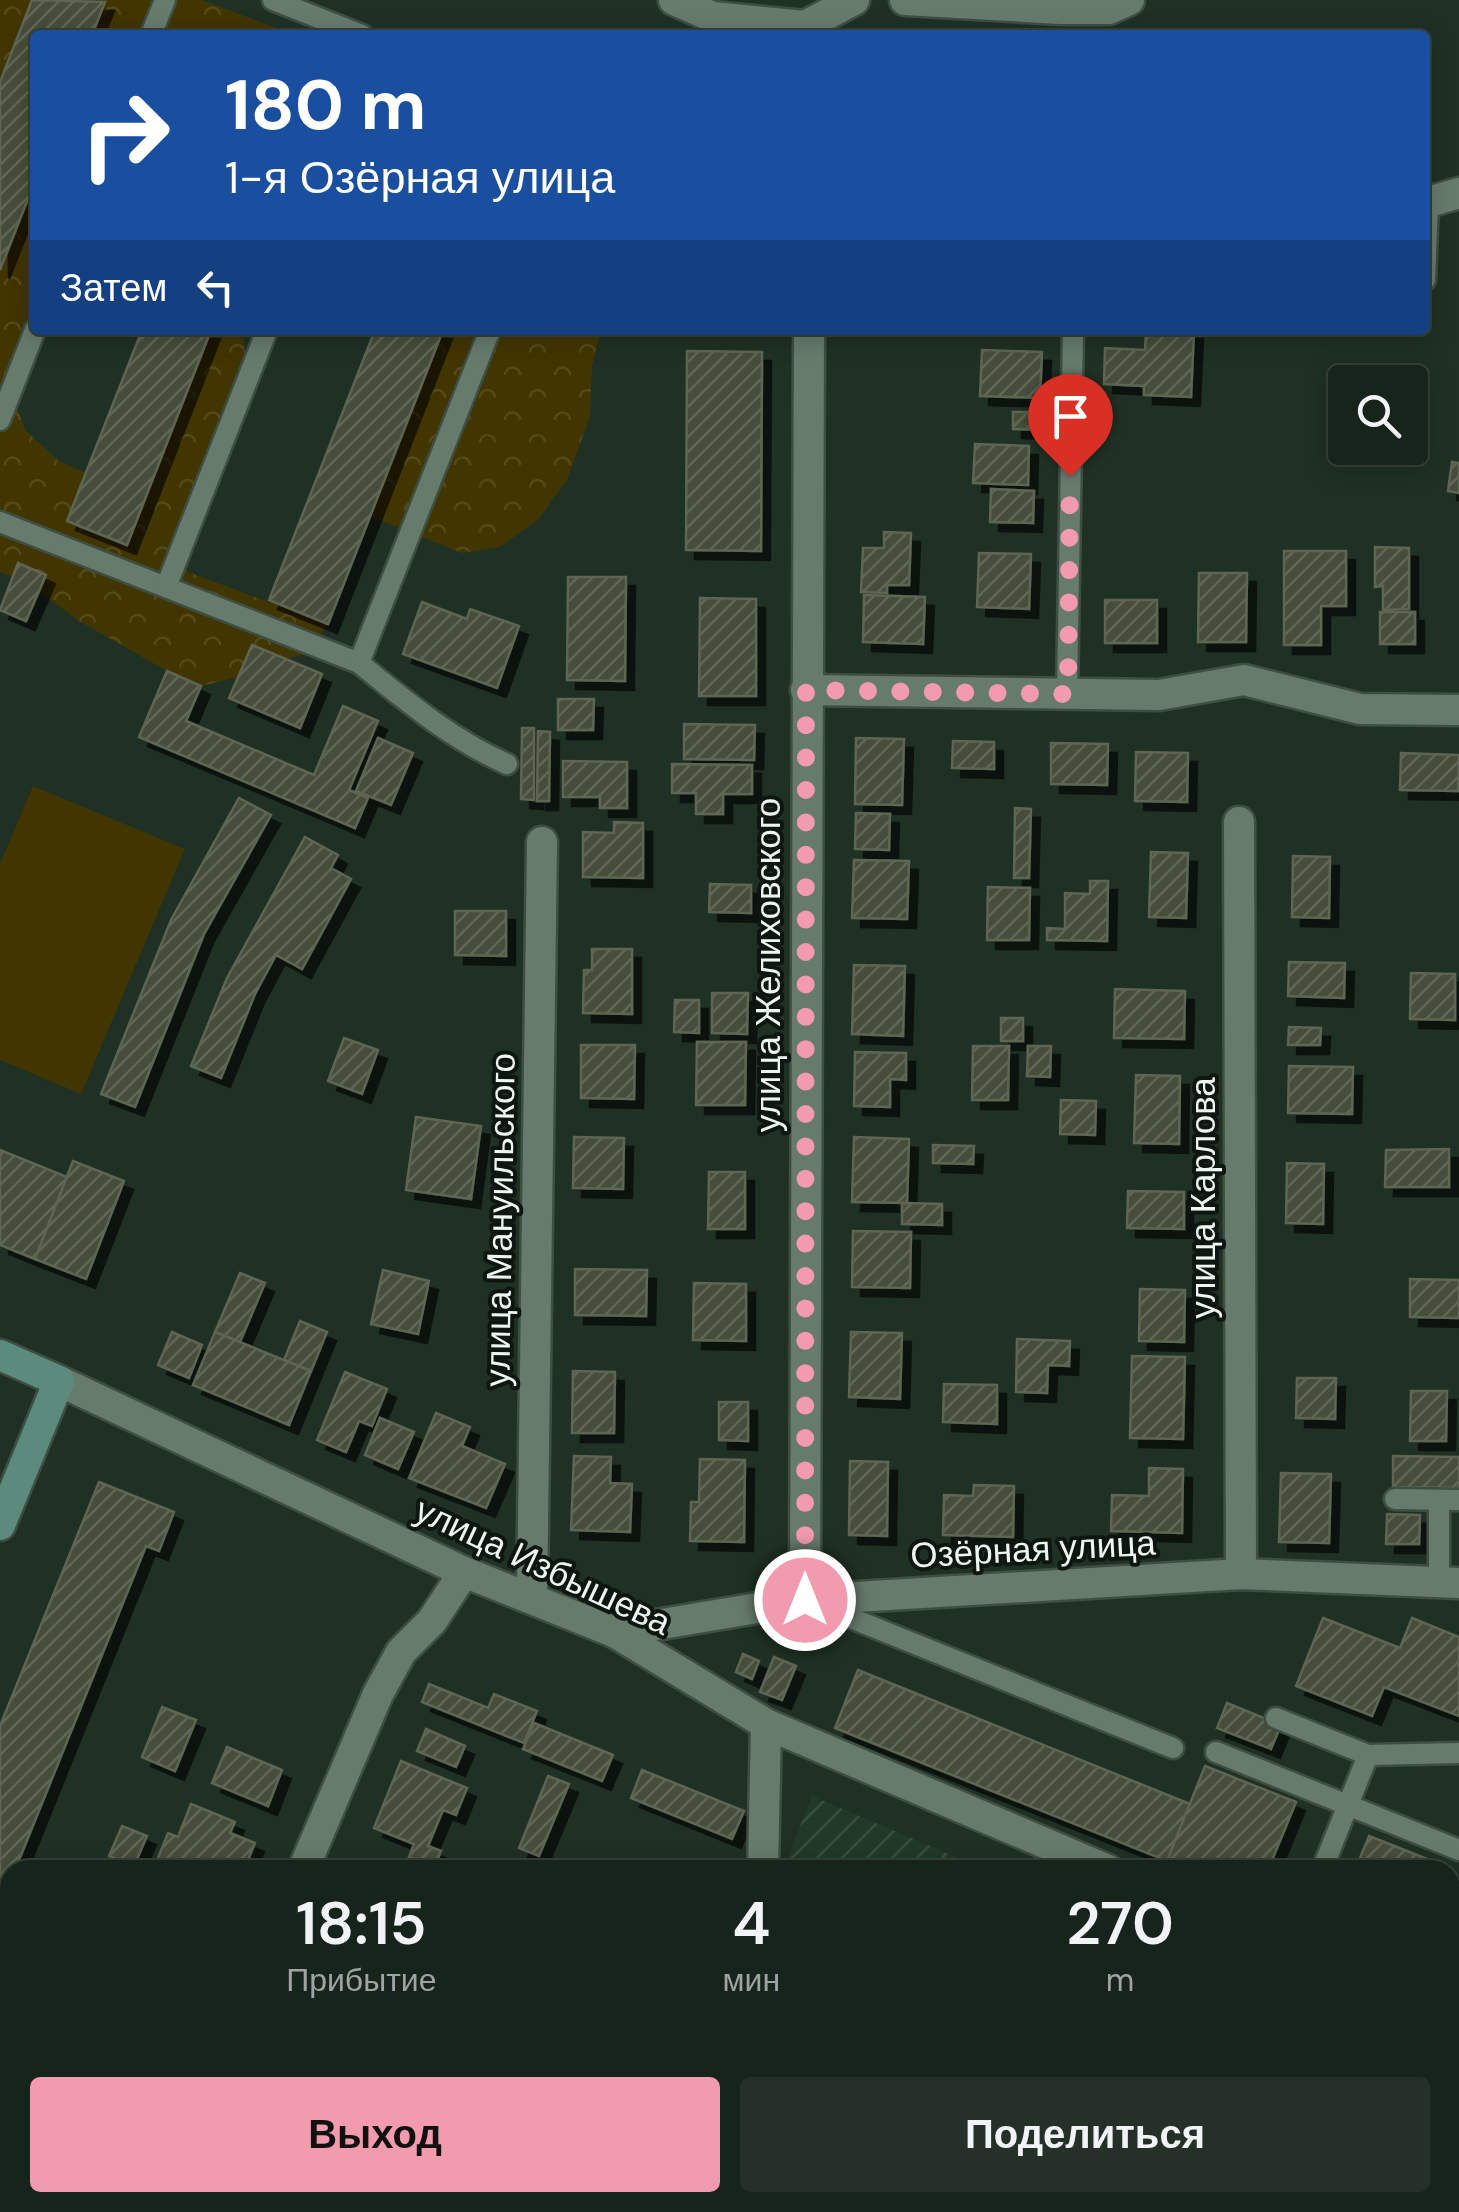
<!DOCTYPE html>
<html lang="ru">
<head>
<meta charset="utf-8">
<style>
	body { margin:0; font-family:"DM Sans",sans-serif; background:#243028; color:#f1f3f6; height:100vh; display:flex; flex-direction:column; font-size:38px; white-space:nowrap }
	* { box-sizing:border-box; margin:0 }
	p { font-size:32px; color:#9ea4a3 }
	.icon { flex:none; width:55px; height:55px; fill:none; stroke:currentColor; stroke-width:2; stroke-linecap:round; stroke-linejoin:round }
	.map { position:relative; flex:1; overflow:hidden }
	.side { position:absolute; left:0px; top:1860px; width:1460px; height:352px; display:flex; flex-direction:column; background:#17241b; border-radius:30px 30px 0 0; box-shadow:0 5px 25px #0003,0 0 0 2px #36413a }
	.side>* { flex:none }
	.guide { position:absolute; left:30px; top:30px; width:1400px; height:305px; border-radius:10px; box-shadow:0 5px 25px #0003,0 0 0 2px #36413a; background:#1a4fa0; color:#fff; overflow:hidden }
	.buttons { position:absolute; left:1328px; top:365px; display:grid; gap:20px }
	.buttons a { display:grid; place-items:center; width:100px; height:100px; border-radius:10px; background:#17241b; box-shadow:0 5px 25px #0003,0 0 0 2px #36413a; font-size:50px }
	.pin { position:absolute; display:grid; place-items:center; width:85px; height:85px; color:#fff; margin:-102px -42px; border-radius:50% 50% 50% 0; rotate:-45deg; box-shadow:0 0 10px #0007 }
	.pin .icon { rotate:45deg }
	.me { position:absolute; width:110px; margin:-55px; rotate:0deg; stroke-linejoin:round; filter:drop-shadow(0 0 8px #0008) }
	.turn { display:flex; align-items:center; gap:35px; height:210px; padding:0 30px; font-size:45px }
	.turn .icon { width:130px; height:130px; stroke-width:2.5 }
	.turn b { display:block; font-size:70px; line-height:85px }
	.then { display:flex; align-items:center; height:95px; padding:0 30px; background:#0003; gap:20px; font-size:38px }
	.eta { display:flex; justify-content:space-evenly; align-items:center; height:170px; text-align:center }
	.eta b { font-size:60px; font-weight:600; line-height:70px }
	.action { display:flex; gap:20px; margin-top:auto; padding:20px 30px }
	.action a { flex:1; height:115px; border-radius:10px; background:#f29aae; color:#111; font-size:40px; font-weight:600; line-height:115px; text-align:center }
	.action a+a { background:#243028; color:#f1f3f6 }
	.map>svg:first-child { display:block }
</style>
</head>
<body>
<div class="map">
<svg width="1459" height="2212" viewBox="0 0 1459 2212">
	<defs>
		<pattern id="industrial-furrows" width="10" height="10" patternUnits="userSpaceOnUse" patternTransform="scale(2.5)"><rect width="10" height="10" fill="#213929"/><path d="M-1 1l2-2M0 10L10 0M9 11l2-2" fill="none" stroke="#374d3e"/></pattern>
		<pattern id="forest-crowns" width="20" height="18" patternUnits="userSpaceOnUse" patternTransform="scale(2.5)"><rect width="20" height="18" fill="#413500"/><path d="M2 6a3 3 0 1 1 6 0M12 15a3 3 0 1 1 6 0" fill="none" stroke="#544919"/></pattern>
		<pattern id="building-hatch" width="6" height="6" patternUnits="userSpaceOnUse" patternTransform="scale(2.5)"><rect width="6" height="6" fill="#464d3b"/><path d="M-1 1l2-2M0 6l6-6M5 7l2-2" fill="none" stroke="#616758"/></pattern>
		<filter id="shadow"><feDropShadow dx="9" dy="9" stdDeviation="0" flood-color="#0009"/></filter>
	</defs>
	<rect width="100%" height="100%" fill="#1f3024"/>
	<g fill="url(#industrial-furrows)">
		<path d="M 812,1796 L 987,1870 L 783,1870 Z"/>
		<path d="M 892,2202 L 1099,2203 L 1095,2212 L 888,2212 Z"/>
	</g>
	<g fill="url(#forest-crowns)">
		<path d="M 0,0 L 32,0 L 0,82 Z"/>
		<path d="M 100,0 L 202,0 L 295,35 L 92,35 L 105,3 Z"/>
		<path d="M 35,181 L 35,330 L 15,402 L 25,430 L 59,461 L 86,473 L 67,521 L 127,544 L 211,330 L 243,330 L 246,368 L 171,551 L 188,572 L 328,624 L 306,654 L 286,659 L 252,645 L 238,677 L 201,686 L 167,671 L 79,621 L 39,591 L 18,564 L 13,577 L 0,572 L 0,270 Z"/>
		<path d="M 443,330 L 601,330 L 592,366 L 590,417 L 567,480 L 538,520 L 500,547 L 462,553 L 370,516 Z"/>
	</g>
	<path fill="#413500" d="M 33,786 L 185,849 L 81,1094 L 0,1060 L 0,864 Z"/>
	<g fill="url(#building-hatch)" stroke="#5e6552" stroke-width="2.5" filter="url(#shadow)">
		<path d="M 32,0 L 105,2 L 92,35 L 35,35 L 35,181 L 0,270 L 0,82 Z"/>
		<path d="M 142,330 L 211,330 L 127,545 L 67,521 Z"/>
		<path d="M 375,330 L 443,330 L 328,624 L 269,600 Z"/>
		<path d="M 1146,330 L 1194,330 L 1191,397 L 1144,395 L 1144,386 L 1104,384 L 1105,348 L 1145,350 Z"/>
		<path d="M 982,350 L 1042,352 L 1040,398 L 980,396 Z"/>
		<path d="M 687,351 L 762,352 L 761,551 L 686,550 Z"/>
		<path d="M 1013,412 L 1039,412 L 1038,430 L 1013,429 Z"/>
		<path d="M 975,444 L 1029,446 L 1028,485 L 973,483 Z"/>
		<path d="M 1452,462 L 1459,463 L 1459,493 L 1448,491 Z"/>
		<path d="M 991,489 L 1034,491 L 1033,523 L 990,522 Z"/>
		<path d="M 884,532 L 911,533 L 909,585 L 887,585 L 887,593 L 861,592 L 863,548 L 884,548 Z"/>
		<path d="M 1375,547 L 1409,548 L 1409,609 L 1383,610 L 1383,586 L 1375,587 Z"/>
		<path d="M 1284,551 L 1346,551 L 1346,606 L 1321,606 L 1321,645 L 1284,645 Z"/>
		<path d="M 979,553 L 1031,554 L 1029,609 L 977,607 Z"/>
		<path d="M 18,563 L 46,575 L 26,621 L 0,610 Z"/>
		<path d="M 1199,573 L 1247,573 L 1246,642 L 1198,642 Z"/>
		<path d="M 568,577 L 626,577 L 625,681 L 567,680 Z"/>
		<path d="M 864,595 L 925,597 L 923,644 L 863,642 Z"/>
		<path d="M 700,598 L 756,599 L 756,696 L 699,696 Z"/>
		<rect x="1105" y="600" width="52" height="43"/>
		<path d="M 422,602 L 467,619 L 470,609 L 519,626 L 497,688 L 403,654 Z"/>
		<rect x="1380" y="612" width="35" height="32"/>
		<path d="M 252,645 L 322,674 L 300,728 L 229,698 Z"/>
		<path d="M 167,671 L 201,686 L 186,721 L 314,775 L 343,706 L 378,721 L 349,790 L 368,798 L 355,828 L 139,737 Z"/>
		<path d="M 558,699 L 594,699 L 593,730 L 558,730 Z"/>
		<path d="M 684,724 L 755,725 L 754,760 L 684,759 Z"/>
		<path d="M 522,728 L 534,728 L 534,800 L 521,799 Z"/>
		<path d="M 538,731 L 550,732 L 549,801 L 537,801 Z"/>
		<path d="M 378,738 L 413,753 L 391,805 L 356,791 Z"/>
		<path d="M 856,738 L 904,739 L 902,805 L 855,804 Z"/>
		<path d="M 953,741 L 994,742 L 994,769 L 952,768 Z"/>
		<path d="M 1051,743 L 1108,744 L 1107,785 L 1051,784 Z"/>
		<path d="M 1136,752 L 1188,753 L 1187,802 L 1135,801 Z"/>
		<path d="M 1401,753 L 1459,755 L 1458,791 L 1400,790 Z"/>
		<path d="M 563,761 L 627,762 L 627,808 L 600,808 L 600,797 L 563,797 Z"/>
		<path d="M 672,764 L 752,765 L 752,794 L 723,794 L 723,814 L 696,814 L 696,793 L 672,793 Z"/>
		<path d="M 239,798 L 271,815 L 204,934 L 135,1107 L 101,1094 L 171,920 Z"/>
		<path d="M 1015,808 L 1031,809 L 1029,878 L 1014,878 Z"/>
		<path d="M 856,813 L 890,814 L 889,850 L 855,849 Z"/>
		<path d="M 614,822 L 643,823 L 643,878 L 583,877 L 583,832 L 614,833 Z"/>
		<path d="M 305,837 L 338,855 L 331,868 L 351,879 L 302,969 L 276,955 L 255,994 L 221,1078 L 191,1066 L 227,978 Z"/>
		<path d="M 1151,852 L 1188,853 L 1186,918 L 1149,917 Z"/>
		<path d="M 1293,856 L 1330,857 L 1329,918 L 1292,917 Z"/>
		<path d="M 854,860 L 909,861 L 907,919 L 852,918 Z"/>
		<path d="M 1090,881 L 1108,881 L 1107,941 L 1047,940 L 1047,928 L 1065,929 L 1065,893 L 1090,894 Z"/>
		<path d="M 710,884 L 751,885 L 751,913 L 709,912 Z"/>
		<path d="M 988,887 L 1030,888 L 1029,940 L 987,940 Z"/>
		<path d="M 455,911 L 506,911 L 506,956 L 455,955 Z"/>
		<path d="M 592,949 L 632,949 L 632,1014 L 583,1013 L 584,970 L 592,970 Z"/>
		<path d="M 1289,962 L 1345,963 L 1344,998 L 1288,996 Z"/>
		<path d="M 854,965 L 905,966 L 903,1036 L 852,1034 Z"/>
		<path d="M 1411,973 L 1455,974 L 1455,1020 L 1410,1019 Z"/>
		<path d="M 1115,989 L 1185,991 L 1184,1039 L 1114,1038 Z"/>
		<path d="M 712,993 L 748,993 L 747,1034 L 712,1033 Z"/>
		<path d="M 675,1000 L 699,1000 L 699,1033 L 674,1032 Z"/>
		<rect x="1001" y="1018" width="22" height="23"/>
		<path d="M 1289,1027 L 1321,1028 L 1320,1045 L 1288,1045 Z"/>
		<path d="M 344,1038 L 378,1050 L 362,1094 L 328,1081 Z"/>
		<path d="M 697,1042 L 746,1042 L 745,1105 L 696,1105 Z"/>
		<path d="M 581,1045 L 635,1045 L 634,1099 L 581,1098 Z"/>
		<path d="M 973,1046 L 1009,1046 L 1008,1100 L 972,1100 Z"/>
		<path d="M 1028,1046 L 1051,1046 L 1050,1077 L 1027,1076 Z"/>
		<path d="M 855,1052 L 906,1053 L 906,1080 L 890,1079 L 890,1107 L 854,1106 Z"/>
		<path d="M 1289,1066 L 1353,1067 L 1352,1114 L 1288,1113 Z"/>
		<path d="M 1136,1075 L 1180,1076 L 1179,1144 L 1134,1143 Z"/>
		<path d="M 1061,1100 L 1096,1101 L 1095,1135 L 1060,1134 Z"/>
		<path d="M 416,1117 L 481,1126 L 471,1199 L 406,1190 Z"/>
		<path d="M 574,1137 L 624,1138 L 623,1189 L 573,1188 Z"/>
		<path d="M 854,1137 L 909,1139 L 907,1203 L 852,1202 Z"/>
		<path d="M 933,1145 L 974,1146 L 973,1164 L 933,1163 Z"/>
		<path d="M 1449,1149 L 1449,1187 L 1385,1187 L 1386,1150 Z"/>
		<path d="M 0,1150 L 67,1177 L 35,1259 L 0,1245 Z"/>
		<path d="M 73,1161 L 124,1181 L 86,1279 L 35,1259 Z"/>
		<path d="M 1287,1163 L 1324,1164 L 1323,1224 L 1286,1223 Z"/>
		<path d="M 709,1172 L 745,1172 L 745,1229 L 708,1229 Z"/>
		<path d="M 1128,1191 L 1184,1192 L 1184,1229 L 1127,1228 Z"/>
		<path d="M 902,1203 L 942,1204 L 942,1225 L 902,1224 Z"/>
		<path d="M 853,1231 L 911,1232 L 910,1288 L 852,1287 Z"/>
		<path d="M 575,1269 L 647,1270 L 646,1316 L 575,1315 Z"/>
		<path d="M 383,1270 L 429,1281 L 418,1334 L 371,1324 Z"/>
		<path d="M 240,1273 L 265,1283 L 240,1342 L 215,1332 Z"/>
		<path d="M 1410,1279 L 1459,1280 L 1459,1318 L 1410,1317 Z"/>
		<path d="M 694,1283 L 746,1284 L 746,1341 L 693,1340 Z"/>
		<path d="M 1140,1289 L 1185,1290 L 1184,1342 L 1139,1341 Z"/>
		<path d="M 300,1321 L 327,1332 L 311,1371 L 284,1360 Z"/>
		<path d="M 172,1332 L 202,1345 L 189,1378 L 158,1365 Z"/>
		<path d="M 215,1332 L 311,1371 L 289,1425 L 193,1385 Z"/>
		<path d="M 851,1332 L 902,1333 L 900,1399 L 849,1397 Z"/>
		<path d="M 1017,1339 L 1070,1341 L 1069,1366 L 1048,1365 L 1047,1393 L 1016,1392 Z"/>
		<path d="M 1132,1356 L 1185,1357 L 1183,1439 L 1130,1438 Z"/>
		<path d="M 573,1371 L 615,1372 L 614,1433 L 572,1433 Z"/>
		<path d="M 345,1372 L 387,1389 L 372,1426 L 359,1421 L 346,1452 L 317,1440 Z"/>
		<path d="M 1297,1378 L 1336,1378 L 1335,1419 L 1296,1418 Z"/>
		<path d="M 944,1384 L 997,1385 L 997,1424 L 943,1422 Z"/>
		<path d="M 1411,1391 L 1447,1391 L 1446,1441 L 1410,1441 Z"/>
		<path d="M 719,1402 L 748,1402 L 748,1441 L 719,1440 Z"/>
		<path d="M 436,1413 L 470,1427 L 462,1446 L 505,1464 L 486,1508 L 409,1478 Z"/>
		<path d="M 380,1418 L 414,1432 L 398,1469 L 365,1455 Z"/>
		<path d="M 574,1456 L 611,1457 L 610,1483 L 632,1484 L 630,1532 L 571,1530 Z"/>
		<path d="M 1393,1456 L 1459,1457 L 1459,1488 L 1393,1487 Z"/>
		<path d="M 700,1459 L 745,1460 L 744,1542 L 690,1541 L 691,1502 L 699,1502 Z"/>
		<path d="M 850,1461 L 888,1462 L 887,1536 L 849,1535 Z"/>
		<path d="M 1149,1468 L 1183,1469 L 1182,1533 L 1111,1531 L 1112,1495 L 1149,1496 Z"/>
		<path d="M 1281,1473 L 1331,1474 L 1329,1543 L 1279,1542 Z"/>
		<path d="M 99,1482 L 174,1512 L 159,1551 L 146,1546 L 15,1870 L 10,1870 L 8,1886 L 0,1883 L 0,1726 Z"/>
		<path d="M 974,1485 L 1014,1486 L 1013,1537 L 943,1535 L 944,1495 L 973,1496 Z"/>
		<path d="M 1387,1514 L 1420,1515 L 1419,1544 L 1386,1544 Z"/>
		<path d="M 1323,1618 L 1400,1648 L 1412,1618 L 1459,1637 L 1459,1716 L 1384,1687 L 1372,1716 L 1296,1686 Z"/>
		<path d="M 743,1654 L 759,1661 L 752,1679 L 736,1672 Z"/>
		<path d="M 774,1657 L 796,1666 L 782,1700 L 760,1692 Z"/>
		<path d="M 858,1670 L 1190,1804 L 1167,1861 L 835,1728 Z"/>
		<path d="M 429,1684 L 488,1708 L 494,1694 L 537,1711 L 524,1743 L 422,1702 Z"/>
		<path d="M 1227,1703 L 1281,1725 L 1271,1749 L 1217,1728 Z"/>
		<path d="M 162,1707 L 196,1720 L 175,1771 L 142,1757 Z"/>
		<path d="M 534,1723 L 613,1755 L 602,1781 L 523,1749 Z"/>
		<path d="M 426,1729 L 465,1746 L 456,1767 L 417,1751 Z"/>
		<path d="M 227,1747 L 282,1770 L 268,1806 L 212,1783 Z"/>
		<path d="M 401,1761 L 467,1788 L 456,1815 L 443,1810 L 428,1846 L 441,1851 L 434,1868 L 409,1857 L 414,1844 L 374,1828 Z"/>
		<path d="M 1205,1766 L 1296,1802 L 1268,1870 L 1188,1870 L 1167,1861 Z"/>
		<path d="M 642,1770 L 744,1811 L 732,1839 L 631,1798 Z"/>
		<path d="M 548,1776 L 569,1784 L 539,1856 L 519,1848 Z"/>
		<path d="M 191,1804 L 235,1822 L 230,1833 L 255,1843 L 244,1870 L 199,1870 L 182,1861 L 178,1870 L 154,1868 L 168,1833 L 178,1837 Z"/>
		<path d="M 122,1826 L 147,1836 L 134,1866 L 109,1856 Z"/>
		<path d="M 1369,1836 L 1430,1860 L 1426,1870 L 1355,1870 Z"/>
		<path d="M 1450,1904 L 1459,1908 L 1459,1971 L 1450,1968 Z"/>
		<path d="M 1459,2139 L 1459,2195 L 1450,2191 L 1450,2162 Z"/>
		<path d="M 225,2202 L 256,2202 L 279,2212 L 221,2212 Z"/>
		<path d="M 349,2202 L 392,2202 L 388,2212 L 364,2212 L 365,2209 Z"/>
		<path d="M 533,2202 L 583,2202 L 579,2212 L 529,2212 Z"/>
	</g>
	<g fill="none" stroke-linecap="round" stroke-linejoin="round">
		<defs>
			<g id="lane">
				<path d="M 273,0 L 362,35"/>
				<path d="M 151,35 L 165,0"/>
				<path d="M 1425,280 L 1428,204"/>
				<path d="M 0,420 L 35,330"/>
				<path d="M 0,522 L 359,663 L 490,330"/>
				<path d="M 166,587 L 267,330"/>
				<path d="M 359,663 C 407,702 451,739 507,764"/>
				<path d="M 1067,694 L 1073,330"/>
				<path d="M 1395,1499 L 1459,1500"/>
				<path d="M 1439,1582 L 1439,1500"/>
				<path d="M 816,1604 L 1173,1748"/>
				<path d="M 1276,1718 L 1368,1755 L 1322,1870"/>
				<path d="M 1216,1752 L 1459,1850"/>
				<path d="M 1368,1755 L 1459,1753"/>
				<path d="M 904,2212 L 908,2202"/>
				<path d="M 1014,2212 L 1018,2202"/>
			</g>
			<g id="street">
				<path d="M 674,0 L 713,17 L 805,26 L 854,0"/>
				<path d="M 905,0 L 1061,9 L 1109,9 L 1129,0"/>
				<path d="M 1425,203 L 1459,193"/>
				<path d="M 806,690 L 1159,695 L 1244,680 L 1360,709 L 1459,710"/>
				<path d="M 1239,822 L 1241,1574"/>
				<path d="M 59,1381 L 464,1572 L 614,1632 L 766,1724 L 1108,1870"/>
				<path d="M 532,1598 L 542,842"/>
				<path d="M 805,1600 L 809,330"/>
				<path d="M 614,1632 L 805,1600 L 1241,1574 L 1459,1583"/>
				<path d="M 303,1870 L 378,1694 L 401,1652 L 432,1621 L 464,1572"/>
				<path d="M 763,1870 L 766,1724"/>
				<path d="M 1450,2014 L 1459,2018"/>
				<path d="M 173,2212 L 177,2202"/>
				<path d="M 627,2212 L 631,2202"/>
				<path d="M 1114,2212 L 1119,2202"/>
			</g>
			<path id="secondary" d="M 0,1355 L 59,1381 L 0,1525"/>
		</defs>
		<use href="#lane" stroke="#3e4e43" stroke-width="25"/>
		<use href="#street" stroke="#3e4e43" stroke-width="35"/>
		<use href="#secondary" stroke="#3e4e43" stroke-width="35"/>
		<use href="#lane" stroke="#677b6d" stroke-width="20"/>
		<use href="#street" stroke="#677b6d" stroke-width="30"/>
		<use href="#secondary" stroke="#5a8b7d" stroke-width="30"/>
	</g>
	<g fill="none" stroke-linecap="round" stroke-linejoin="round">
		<path stroke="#f29aae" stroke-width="18" stroke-dasharray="0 32.4" d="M 805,1600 L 806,690 L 1068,694 L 1070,476"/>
	</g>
	<g text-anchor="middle" stroke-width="8" stroke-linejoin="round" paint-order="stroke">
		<g font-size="35" fill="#edf7f0" stroke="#0e1611">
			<text transform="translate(768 965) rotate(-90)" y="12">улица Желиховского</text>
			<text transform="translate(1203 1198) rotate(-90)" y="12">улица Карлова</text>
			<text transform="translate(500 1220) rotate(-89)" y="12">улица Мануильского</text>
			<text transform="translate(1033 1549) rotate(-3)" y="12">Озёрная улица</text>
			<text transform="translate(543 1566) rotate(25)" y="12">улица Избышева</text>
		</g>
	</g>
</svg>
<div class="buttons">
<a><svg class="icon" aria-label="search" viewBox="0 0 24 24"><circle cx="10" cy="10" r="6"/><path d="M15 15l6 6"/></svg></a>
</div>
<div class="pin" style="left:1070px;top:476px;background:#d93025"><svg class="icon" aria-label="arrive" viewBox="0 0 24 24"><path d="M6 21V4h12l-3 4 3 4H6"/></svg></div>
<svg class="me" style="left:805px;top:1600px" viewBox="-20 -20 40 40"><circle r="17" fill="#f29aae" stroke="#fff" stroke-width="3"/><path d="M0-11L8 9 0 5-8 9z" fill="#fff"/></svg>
<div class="guide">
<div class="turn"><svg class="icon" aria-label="right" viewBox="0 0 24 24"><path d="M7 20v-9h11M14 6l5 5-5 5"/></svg><div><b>180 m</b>1-я Озёрная улица</div></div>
<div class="then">Затем<svg class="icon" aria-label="left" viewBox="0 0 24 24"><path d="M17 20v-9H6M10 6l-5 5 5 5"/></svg></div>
</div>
<section class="side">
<div class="eta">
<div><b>18:15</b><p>Прибытие</p></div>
<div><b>4</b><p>мин</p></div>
<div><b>270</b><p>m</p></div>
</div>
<div class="action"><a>Выход</a><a>Поделиться</a></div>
</section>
</div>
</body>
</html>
